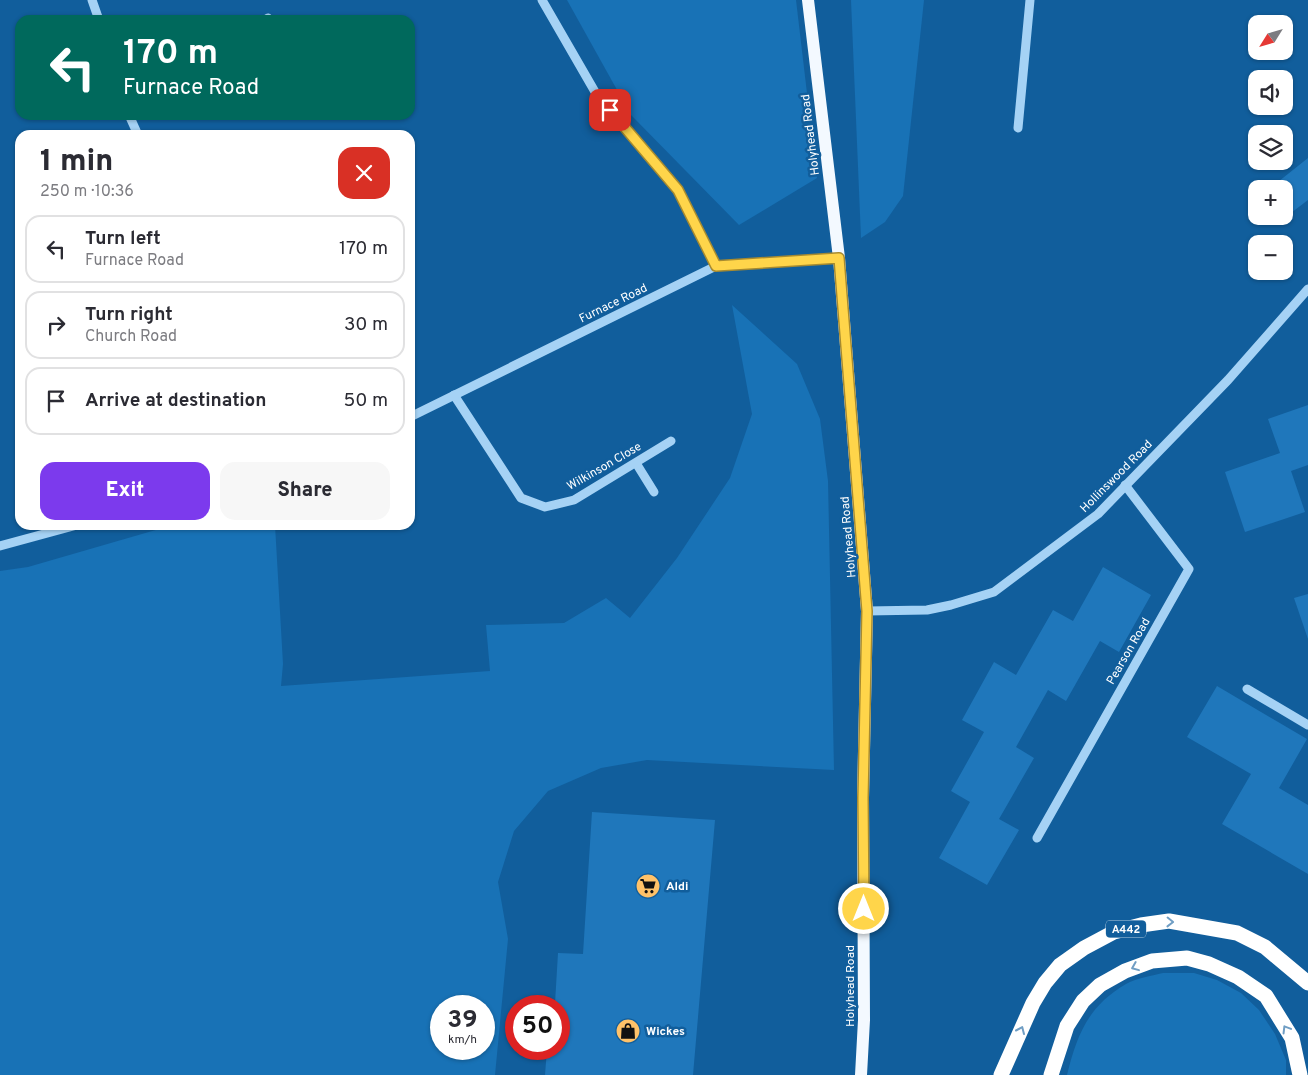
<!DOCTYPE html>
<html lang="en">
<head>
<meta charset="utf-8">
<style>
	body { margin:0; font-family:Overpass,sans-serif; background:#f7f7f7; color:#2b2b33; height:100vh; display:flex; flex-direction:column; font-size:19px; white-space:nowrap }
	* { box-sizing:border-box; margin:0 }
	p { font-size:16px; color:#7c7c81 }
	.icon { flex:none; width:28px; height:28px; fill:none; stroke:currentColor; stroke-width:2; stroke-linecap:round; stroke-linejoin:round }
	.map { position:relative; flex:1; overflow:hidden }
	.drawer { position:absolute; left:15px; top:130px; width:400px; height:400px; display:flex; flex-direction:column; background:#fff; border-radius:15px; box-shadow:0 1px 4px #0004 }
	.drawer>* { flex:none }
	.top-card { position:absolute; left:15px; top:15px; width:400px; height:105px; border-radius:15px; box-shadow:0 1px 4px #0004; background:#00695c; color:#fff; overflow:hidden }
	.needle { width:32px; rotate:233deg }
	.fabs { position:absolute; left:1248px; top:15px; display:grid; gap:10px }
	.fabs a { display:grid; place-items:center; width:45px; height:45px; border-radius:10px; background:#fff; box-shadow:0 1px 4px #0004; font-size:25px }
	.speed { position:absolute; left:430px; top:995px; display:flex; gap:10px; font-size:25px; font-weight:700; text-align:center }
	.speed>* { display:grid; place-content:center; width:65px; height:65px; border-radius:50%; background:#fff; box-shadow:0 1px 4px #0004; line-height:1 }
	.speed small { font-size:12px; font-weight:400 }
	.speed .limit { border:8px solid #d22; background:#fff; color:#111 }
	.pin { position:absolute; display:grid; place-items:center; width:42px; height:42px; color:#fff; margin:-21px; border-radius:10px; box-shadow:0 2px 8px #0006 }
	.me { position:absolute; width:55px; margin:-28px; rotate:0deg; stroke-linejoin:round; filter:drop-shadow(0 0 4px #0008) }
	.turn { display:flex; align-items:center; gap:18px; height:105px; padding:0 25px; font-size:22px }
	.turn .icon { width:65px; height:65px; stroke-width:2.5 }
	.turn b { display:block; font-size:35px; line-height:42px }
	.round { display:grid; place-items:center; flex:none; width:52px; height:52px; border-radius:15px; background:#f7f7f7 }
	.headline { display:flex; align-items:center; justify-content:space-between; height:85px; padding:0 25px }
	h1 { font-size:30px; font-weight:800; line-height:38px }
	.button { display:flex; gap:10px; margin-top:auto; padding:10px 25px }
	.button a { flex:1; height:58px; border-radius:15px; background:#7c3aed; color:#fff; font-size:20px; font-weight:800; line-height:58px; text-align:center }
	.button a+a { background:#f7f7f7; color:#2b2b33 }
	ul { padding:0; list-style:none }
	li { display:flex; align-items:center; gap:15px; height:68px; margin:0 10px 8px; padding:0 15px; border:2px solid #e1e1e2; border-radius:15px }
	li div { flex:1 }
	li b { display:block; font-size:19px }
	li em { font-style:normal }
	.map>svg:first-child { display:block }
</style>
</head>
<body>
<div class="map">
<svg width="1308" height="1075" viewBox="0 0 1308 1075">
	<rect width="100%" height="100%" fill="#115e9c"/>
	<g fill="#1872b6" fill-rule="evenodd">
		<path d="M 567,0 L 796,0 L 817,178 L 739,225 L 631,115 Z"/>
		<path d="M 851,0 L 924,0 L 903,196 L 885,222 L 861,238 Z"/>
		<path d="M 732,305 L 797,364 L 820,419 L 828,481 L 834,770 L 647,760 L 601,768 L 548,791 L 514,831 L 498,882 L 508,939 L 495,1075 L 0,1075 L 0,571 L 28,567 L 173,525 L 275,525 L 283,664 L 281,686 L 490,671 L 486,625 L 564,623 L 606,598 L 630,618 L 677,558 L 730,478 L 752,414 ZM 441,1006 L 484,1006 L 484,1049 L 441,1049 Z"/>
		<path d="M 1163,973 L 1194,973 L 1217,980 L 1241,993 L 1259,1010 L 1275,1034 L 1286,1060 L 1286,1075 L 1067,1075 C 1077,1035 1088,1006 1126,984 C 1136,978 1151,976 1163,973 Z"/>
	</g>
	<g fill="#1f77bb">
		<path d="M 1308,158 L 1308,200 L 1287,216 L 1284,211 L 1284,189 L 1269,189 Z"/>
		<path d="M 1308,405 L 1308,465 L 1291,471 L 1305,512 L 1245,532 L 1225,472 L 1280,453 L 1268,419 Z"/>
		<path d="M 1103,567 L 1151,595 L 1119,652 L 1100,641 L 1066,701 L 1048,690 L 1016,747 L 1034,758 L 999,819 L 1019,830 L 987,885 L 939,858 L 970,802 L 951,791 L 984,732 L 962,720 L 994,662 L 1016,675 L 1053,610 L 1073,621 Z"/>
		<path d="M 1308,594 L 1308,639 L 1294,598 Z"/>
		<path d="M 1217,686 L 1307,739 L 1279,788 L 1308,805 L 1308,874 L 1222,824 L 1251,774 L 1187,737 Z"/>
		<path d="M 592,812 L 715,820 L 693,1075 L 545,1075 L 547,1049 L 559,1049 L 559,1006 L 550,1006 L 550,1002 L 555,1003 L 558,953 L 583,954 Z"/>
	</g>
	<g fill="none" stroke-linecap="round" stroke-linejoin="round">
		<g stroke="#a5d2f5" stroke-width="9">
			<path d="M 92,0 L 99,20"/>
			<path d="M 542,0 L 598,97 L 678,191 L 716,266"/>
			<path d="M 265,20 L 268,18"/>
			<path d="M 129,115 L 138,135"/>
			<path d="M 1018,128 L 1030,0"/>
			<path d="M 454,395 L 521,498 L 545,507 L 574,500 L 671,441"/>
			<path d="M 410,417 L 716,266 L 839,258"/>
			<path d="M 636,463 L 654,492"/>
			<path d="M 0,546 L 77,525"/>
			<path d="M 867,611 L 927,610 L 951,605 L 994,592 L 1098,514 L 1228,380 L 1308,289"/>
			<path d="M 1247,689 L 1308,725"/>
			<path d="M 1037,838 L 1189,569 L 1125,485"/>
		</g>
		<path stroke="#f3f9ff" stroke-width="12" d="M 808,0 L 839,258 L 867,611 L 863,798 L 864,1020 L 861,1075"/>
		<g stroke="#fff" stroke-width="15">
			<path d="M 1001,1075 L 1033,1003 L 1045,983 L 1060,965 L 1084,948 L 1114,932 L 1141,925 L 1169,921 L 1237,933 L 1265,947 L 1308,983"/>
			<path d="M 1051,1075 L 1067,1026 L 1083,1001 L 1100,985 L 1125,971 L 1152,961 L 1187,958 L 1209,964 L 1238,977 L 1266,996 L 1292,1038 L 1300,1075"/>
		</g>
	</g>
	<defs><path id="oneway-chevron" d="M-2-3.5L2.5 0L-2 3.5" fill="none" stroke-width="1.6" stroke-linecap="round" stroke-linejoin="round" transform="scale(1.25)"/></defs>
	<g stroke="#709ec4">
		<use href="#oneway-chevron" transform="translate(1170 922) rotate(1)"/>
		<use href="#oneway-chevron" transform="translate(1135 967) rotate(158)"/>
		<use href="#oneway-chevron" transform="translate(1286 1029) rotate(-121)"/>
		<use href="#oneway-chevron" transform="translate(1021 1030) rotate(-66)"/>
	</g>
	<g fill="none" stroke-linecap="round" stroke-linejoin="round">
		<defs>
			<path id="route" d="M 610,110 L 678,190 L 716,266 L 839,258 L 867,611 L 863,798 L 864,909"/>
		</defs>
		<use href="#route" stroke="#a68a30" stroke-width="12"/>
		<use href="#route" stroke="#ffd54a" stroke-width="9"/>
	</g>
	<defs>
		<symbol id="supermarket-disc" viewBox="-11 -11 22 22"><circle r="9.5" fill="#ffc269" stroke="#115e9c"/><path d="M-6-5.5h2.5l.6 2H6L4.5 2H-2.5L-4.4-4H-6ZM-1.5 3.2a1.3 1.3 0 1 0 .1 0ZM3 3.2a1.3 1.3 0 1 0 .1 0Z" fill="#111"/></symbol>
		<symbol id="shop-disc" viewBox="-11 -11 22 22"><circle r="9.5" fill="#ffc269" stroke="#115e9c"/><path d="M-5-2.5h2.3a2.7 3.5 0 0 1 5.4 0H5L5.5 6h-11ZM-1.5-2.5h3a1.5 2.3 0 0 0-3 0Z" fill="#111"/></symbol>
	</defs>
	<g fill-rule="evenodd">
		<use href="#supermarket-disc" x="634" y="872" width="28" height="28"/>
		<use href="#shop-disc" x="614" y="1017" width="28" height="28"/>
	</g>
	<g text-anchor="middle" stroke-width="5" stroke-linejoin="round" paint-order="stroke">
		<rect fill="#115e9c" stroke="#b8cfe1" stroke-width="1" x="1106" y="920.5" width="40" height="17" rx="4"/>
		<g font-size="11" font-weight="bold" fill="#fff">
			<text x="1126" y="933">A442</text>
		</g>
		<g font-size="12" fill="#fff" stroke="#115e9c">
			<text transform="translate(810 135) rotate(-97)" y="4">Holyhead Road</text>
			<text transform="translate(613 303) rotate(-26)" y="4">Furnace Road</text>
			<text transform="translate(604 466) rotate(-30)" y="4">Wilkinson Close</text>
			<text transform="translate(1116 476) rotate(-45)" y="4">Hollinswood Road</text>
			<text transform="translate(848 537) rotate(-95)" y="4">Holyhead Road</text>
			<text transform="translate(1128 651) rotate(-60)" y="4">Pearson Road</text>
			<text transform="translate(850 986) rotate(-90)" y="4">Holyhead Road</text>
		</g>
		<g font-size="12" font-weight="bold" fill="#fff" stroke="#115e9c" text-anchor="start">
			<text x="666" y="890">Aldi</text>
			<text x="646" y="1035">Wickes</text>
		</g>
	</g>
</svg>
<div class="fabs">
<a><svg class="needle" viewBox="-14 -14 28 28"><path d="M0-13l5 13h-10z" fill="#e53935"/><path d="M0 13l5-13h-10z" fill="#7c7c81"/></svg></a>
<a><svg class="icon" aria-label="sound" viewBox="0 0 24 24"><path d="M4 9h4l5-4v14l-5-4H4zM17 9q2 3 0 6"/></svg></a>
<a><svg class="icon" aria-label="layers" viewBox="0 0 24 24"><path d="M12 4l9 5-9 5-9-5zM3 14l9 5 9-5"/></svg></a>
<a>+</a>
<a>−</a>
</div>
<div class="speed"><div>39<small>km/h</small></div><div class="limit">50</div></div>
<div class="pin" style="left:610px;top:110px;background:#d93025"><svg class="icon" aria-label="arrive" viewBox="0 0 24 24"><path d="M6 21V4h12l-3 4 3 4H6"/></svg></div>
<svg class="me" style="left:864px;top:909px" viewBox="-20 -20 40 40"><circle r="17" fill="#ffd54a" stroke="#fff" stroke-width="3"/><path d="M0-11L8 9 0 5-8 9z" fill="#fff"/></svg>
<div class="top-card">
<div class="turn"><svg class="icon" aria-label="left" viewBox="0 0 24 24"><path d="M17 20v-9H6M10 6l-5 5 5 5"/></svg><div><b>170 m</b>Furnace Road</div></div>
</div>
<section class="drawer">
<div class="headline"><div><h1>1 min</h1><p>250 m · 10:36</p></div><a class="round" style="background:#d93025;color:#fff"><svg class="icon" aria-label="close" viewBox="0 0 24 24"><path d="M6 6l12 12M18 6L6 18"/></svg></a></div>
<ul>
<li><svg class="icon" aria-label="left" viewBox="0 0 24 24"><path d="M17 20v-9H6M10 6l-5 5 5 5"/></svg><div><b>Turn left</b><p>Furnace Road</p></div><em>170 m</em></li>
<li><svg class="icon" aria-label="right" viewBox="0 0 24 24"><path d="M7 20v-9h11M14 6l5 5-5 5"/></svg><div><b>Turn right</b><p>Church Road</p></div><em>30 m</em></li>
<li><svg class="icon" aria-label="arrive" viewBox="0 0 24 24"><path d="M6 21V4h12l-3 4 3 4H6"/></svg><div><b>Arrive at destination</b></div><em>50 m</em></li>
</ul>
<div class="button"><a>Exit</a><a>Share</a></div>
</section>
</div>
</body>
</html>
